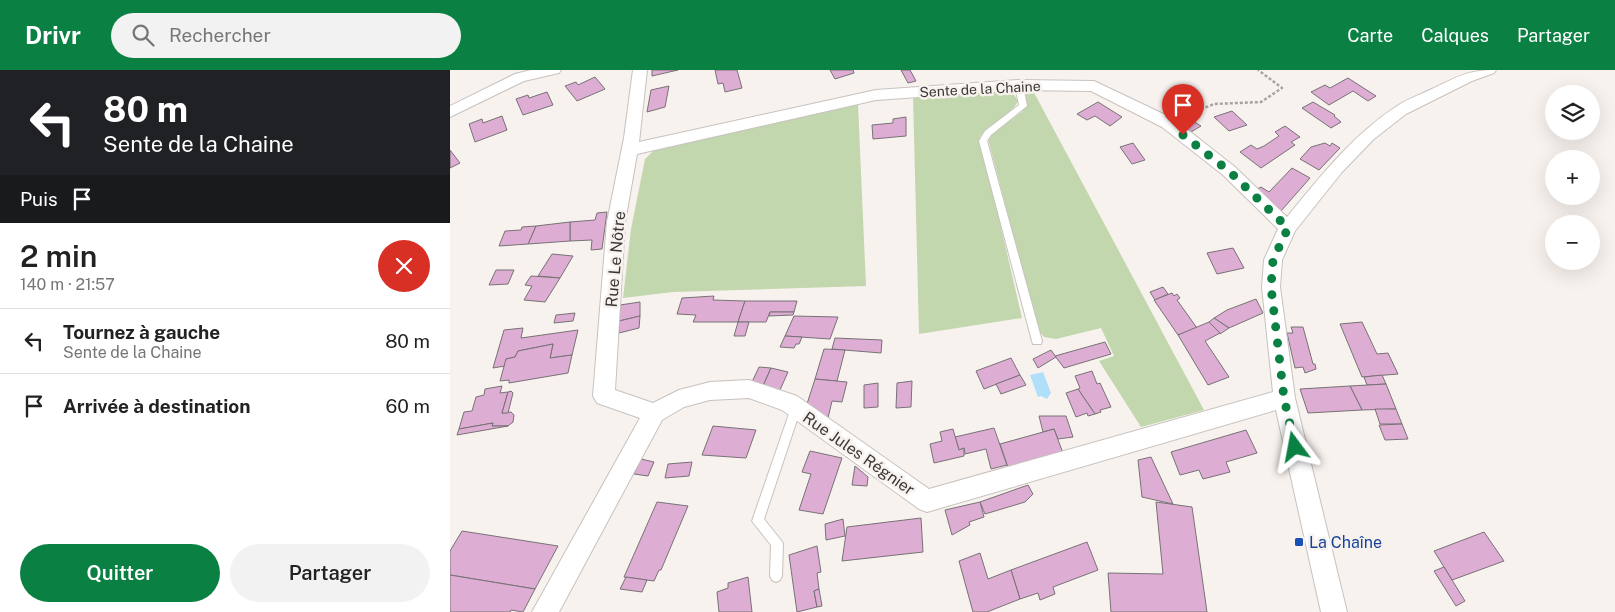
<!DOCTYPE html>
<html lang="fr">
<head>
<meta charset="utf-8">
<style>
	body { margin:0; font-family:"Public Sans",sans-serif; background:#f2f2f2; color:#222; height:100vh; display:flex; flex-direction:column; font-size:19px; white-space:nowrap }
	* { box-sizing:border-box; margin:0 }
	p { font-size:16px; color:#767676 }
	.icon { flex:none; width:28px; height:28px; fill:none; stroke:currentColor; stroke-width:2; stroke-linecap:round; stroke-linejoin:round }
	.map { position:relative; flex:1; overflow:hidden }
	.drawer { display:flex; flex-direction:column; background:#fff; width:450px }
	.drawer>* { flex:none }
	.banner { background:#202124; color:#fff; overflow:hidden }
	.buttons { position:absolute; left:1095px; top:15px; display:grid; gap:10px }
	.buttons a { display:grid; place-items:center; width:55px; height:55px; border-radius:50%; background:#fff; box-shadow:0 5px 20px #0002; font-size:25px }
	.pin { position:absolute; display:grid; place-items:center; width:42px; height:42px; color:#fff; margin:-51px -21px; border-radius:50% 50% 50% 0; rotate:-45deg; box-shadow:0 0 5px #0007 }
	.pin .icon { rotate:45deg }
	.me { position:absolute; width:55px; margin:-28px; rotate:347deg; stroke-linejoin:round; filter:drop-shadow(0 0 4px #0008) }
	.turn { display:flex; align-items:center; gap:18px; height:105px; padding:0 20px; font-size:22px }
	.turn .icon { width:65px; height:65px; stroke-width:2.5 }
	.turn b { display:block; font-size:35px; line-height:42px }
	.then { display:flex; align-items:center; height:48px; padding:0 20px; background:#0003; gap:10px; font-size:19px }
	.round { display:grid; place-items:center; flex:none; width:52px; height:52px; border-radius:26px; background:#f2f2f2 }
	.head { display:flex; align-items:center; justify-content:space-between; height:85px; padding:0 20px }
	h1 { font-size:30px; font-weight:600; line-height:38px }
	.button { display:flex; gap:10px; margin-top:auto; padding:10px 20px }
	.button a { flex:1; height:58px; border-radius:30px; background:#0b8043; color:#fff; font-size:20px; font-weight:600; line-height:58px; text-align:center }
	.button a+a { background:#f2f2f2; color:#222 }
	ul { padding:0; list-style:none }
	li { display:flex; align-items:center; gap:15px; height:65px; padding:0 20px; border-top:1px solid #e0e0e0 }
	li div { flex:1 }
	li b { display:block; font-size:19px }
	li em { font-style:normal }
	header { display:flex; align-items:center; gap:30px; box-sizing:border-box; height:70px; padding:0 25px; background:#0b8043; color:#fff }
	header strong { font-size:24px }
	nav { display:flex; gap:28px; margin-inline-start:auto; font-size:18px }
	.search { width:350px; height:45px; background:#f2f2f2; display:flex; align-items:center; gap:12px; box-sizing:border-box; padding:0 18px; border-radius:28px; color:#767676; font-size:19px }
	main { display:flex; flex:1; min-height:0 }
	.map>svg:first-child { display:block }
</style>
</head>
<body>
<header>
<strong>Drivr</strong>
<div class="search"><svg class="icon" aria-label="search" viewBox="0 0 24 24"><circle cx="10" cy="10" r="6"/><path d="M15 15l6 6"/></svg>Rechercher</div>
<nav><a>Carte</a><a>Calques</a><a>Partager</a></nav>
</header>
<main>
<section class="drawer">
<div class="banner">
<div class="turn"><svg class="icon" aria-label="left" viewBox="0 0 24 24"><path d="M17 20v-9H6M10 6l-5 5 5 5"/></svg><div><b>80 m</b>Sente de la Chaine</div></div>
<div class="then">Puis<svg class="icon" aria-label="arrive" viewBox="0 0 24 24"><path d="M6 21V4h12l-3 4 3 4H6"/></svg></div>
</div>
<div class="head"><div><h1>2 min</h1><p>140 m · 21:57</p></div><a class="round" style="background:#d93025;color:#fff"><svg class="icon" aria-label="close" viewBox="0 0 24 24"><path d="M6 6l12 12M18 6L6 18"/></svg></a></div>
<ul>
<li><svg class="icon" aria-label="left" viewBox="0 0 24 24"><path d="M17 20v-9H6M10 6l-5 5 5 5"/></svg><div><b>Tournez à gauche</b><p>Sente de la Chaine</p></div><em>80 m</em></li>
<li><svg class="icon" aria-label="arrive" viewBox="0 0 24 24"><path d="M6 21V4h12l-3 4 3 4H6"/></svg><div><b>Arrivée à destination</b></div><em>60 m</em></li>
</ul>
<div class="button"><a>Quitter</a><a>Partager</a></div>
</section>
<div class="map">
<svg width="1165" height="542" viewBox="0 0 1165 542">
	<rect width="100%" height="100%" fill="#f8f2ee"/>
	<g fill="#c2d7ad">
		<path d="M 581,17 L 754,340 L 691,357 L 649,291 L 664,286 L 651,258 L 606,269 L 594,267 L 588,260 L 538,69 L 541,64 L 572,42 L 577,33 L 573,18 Z"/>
		<path d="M 561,20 L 568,31 C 560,47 540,52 530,67 L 572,248 L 469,264 L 463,26 Z"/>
		<path d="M 408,34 L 416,216 L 223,222 L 173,228 L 181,159 L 195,89 L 205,79 Z"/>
	</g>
	<path fill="#b0e0f9" d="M 593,302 L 601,323 L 597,329 L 591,326 L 588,327 L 580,305 Z"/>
	<g fill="#deadd3" stroke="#777276">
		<path d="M 202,0 L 228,0 L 202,6 Z"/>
		<path d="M 265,0 L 287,0 L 292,18 L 275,22 L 273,13 L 268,14 Z"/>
		<path d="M 380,0 L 403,0 L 404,3 L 385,9 Z"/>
		<path d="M 451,0 L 460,0 L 466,11 L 458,13 Z"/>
		<path d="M 145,7 L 155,19 L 127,31 L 115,16 L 126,12 L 128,15 Z"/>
		<path d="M 898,8 L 926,26 L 918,31 L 903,21 L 879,35 L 861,22 L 875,15 L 880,18 Z"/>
		<path d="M 219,16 L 215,37 L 197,42 L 201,20 Z"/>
		<path d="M 97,22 L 103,35 L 73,45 L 66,29 L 78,25 L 79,28 Z"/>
		<path d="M 648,32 L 672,47 L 660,56 L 645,46 L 637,50 L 627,44 Z"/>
		<path d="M 863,32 L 885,45 L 884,46 L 891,52 L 881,58 L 852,38 Z"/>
		<path d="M 782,41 L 797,55 L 779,61 L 764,47 Z"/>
		<path d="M 52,46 L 57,60 L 25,72 L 19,54 L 32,49 L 33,53 Z"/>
		<path d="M 456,47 L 456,66 L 423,69 L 422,55 L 443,53 L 443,49 Z"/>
		<path d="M 738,48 L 751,56 L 741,62 L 727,52 Z"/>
		<path d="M 835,56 L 850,67 L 841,72 L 845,75 L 811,98 L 790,82 L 801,75 L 807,79 L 814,76 L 829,66 L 825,62 Z"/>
		<path d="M 683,73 L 695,90 L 682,94 L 670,77 Z"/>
		<path d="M 875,73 L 880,76 L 882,73 L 890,78 L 869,100 L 850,89 L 861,77 Z"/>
		<path d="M 0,80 L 10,93 L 0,98 Z"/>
		<path d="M 842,98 L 860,108 L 831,141 L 805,120 L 811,117 L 819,122 Z"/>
		<path d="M 157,142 L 152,179 L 141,180 L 142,170 L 120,171 L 120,152 L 145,150 L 147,143 Z"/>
		<path d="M 120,152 L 120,171 L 78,174 L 86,156 Z"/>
		<path d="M 86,156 L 78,174 L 49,176 L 55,161 L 71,160 L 72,157 Z"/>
		<path d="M 783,178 L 794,198 L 767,204 L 757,183 Z"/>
		<path d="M 102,184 L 123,186 L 110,208 L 88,206 Z"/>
		<path d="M 46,200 L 64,200 L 58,214 L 39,215 Z"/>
		<path d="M 81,206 L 110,208 L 95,232 L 74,230 L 82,216 L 75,215 Z"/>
		<path d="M 713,217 L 718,224 L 705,230 L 700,222 Z"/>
		<path d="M 722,223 L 724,226 L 727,224 L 730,228 L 727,230 L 747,258 L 728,265 L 704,230 Z"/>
		<path d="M 264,226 L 263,230 L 295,231 L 288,252 L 243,252 L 246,245 L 227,244 L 232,228 Z"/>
		<path d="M 806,229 L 813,243 L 779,258 L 764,248 L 777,240 Z"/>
		<path d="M 295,231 L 347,231 L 344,242 L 320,242 L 316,252 L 288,252 Z"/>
		<path d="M 190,232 L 190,246 L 169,251 L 170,235 Z"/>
		<path d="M 320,242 L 344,242 L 343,245 L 319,246 Z"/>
		<path d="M 125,243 L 123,251 L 104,253 L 106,245 Z"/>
		<path d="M 190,246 L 189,258 L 169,263 L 169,251 Z"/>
		<path d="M 344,246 L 388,247 L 380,269 L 335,266 Z"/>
		<path d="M 764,248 L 779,258 L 770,264 L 759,252 Z"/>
		<path d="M 288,252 L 299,252 L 295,266 L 284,266 Z"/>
		<path d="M 759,252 L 770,263 L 755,271 L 779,307 L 758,315 L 728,265 Z"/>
		<path d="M 912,252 L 927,284 L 938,283 L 948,304 L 912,307 L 890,254 Z"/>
		<path d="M 841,257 L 853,257 L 863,294 L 865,294 L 866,299 L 855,303 L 853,297 L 845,298 L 837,263 L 843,263 Z"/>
		<path d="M 73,258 L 71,268 L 128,260 L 122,285 L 100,288 L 103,274 L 68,281 L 65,287 L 56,289 L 55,296 L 43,298 L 54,260 Z"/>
		<path d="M 335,266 L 352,267 L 349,274 L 346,274 L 344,278 L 330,277 Z"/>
		<path d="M 385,268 L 432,270 L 431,283 L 382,279 Z"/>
		<path d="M 655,272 L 661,284 L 614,298 L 605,286 Z"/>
		<path d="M 103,274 L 100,288 L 122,285 L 118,303 L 59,313 L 59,310 L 50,311 L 56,289 L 65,287 L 68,281 Z"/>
		<path d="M 374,279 L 395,280 L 387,311 L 365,309 Z"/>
		<path d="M 601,280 L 606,287 L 588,298 L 583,289 Z"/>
		<path d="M 561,288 L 570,305 L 534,319 L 526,301 Z"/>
		<path d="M 309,297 L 321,298 L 313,316 L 301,314 Z"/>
		<path d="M 321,298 L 338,302 L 330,320 L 313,316 Z"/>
		<path d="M 642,301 L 647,314 L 650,313 L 661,337 L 650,340 L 651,342 L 645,344 L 628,319 L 630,318 L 625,306 Z"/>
		<path d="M 570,305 L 576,315 L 551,324 L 546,314 Z"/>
		<path d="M 932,305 L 936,314 L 917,315 L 914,307 Z"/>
		<path d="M 365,309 L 397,312 L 392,332 L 382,331 L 378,348 L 357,334 Z"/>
		<path d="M 462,311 L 461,337 L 446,338 L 447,313 Z"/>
		<path d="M 428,313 L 428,337 L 414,338 L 414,315 Z"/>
		<path d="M 936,314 L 946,339 L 912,340 L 900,316 Z"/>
		<path d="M 52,316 L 50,323 L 58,322 L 52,343 L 61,342 L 64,345 L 63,352 L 58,356 L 42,356 L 43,353 L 9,359 L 14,342 L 22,341 L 26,327 L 34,325 L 35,319 Z"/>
		<path d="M 900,316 L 912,340 L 858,343 L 850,319 Z"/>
		<path d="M 628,319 L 645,344 L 638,346 L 637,343 L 626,347 L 616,323 Z"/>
		<path d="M 61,321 L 63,323 L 58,343 L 52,343 L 58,322 Z"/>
		<path d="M 925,339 L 946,339 L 952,354 L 930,354 Z"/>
		<path d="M 589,346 L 616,346 L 623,367 L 608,369 L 604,359 L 593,362 Z"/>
		<path d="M 43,353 L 42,356 L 58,356 L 7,365 L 9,359 Z"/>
		<path d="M 952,354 L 958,369 L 935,370 L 929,355 Z"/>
		<path d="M 263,356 L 306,360 L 296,388 L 252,385 Z"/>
		<path d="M 544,358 L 557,395 L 541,399 L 536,379 L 515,384 L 514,378 L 509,380 L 505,367 Z"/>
		<path d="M 503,359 L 509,380 L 514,378 L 514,386 L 484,393 L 480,374 L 492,371 L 490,362 Z"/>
		<path d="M 604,359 L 613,383 L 559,400 L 550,374 Z"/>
		<path d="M 796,360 L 807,383 L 776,392 L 780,402 L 753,409 L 749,400 L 730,405 L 721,382 Z"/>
		<path d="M 360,381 L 392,388 L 373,444 L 349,440 L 361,404 L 352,402 Z"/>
		<path d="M 701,387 L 723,434 L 692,427 L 688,390 Z"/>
		<path d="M 191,389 L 204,392 L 198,406 L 184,404 Z"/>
		<path d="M 242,392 L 239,406 L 215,408 L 218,394 Z"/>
		<path d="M 405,396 L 418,407 L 417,416 L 402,415 Z"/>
		<path d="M 578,415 L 583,424 L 575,432 L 535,444 L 530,432 Z"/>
		<path d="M 207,432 L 238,436 L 211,500 L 209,500 L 204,511 L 174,507 Z"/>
		<path d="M 530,432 L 534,447 L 519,452 L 520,455 L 502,465 L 495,440 Z"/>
		<path d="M 706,432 L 742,437 L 757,542 L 661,542 L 658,503 L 713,504 Z"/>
		<path d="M 471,448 L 473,482 L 392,491 L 397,457 Z"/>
		<path d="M 393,449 L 395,466 L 376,470 L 375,454 Z"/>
		<path d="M 12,461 L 108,476 L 85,519 L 0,505 L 0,481 Z"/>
		<path d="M 1034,462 L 1054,491 L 1002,510 L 984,481 Z"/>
		<path d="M 637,472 L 648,500 L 603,517 L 605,524 L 590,530 L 588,523 L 570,529 L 561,500 Z"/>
		<path d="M 367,476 L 371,502 L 367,503 L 369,519 L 364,521 L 367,537 L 347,542 L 339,485 Z"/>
		<path d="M 530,483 L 538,509 L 561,500 L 570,529 L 537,542 L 523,542 L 509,491 Z"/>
		<path d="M 994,497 L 1015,531 L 1006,536 L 984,501 Z"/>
		<path d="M 0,505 L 85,519 L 73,542 L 61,540 L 60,542 L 0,542 Z"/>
		<path d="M 176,507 L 197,510 L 192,522 L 170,519 Z"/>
		<path d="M 298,507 L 302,542 L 269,542 L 267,522 L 278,518 L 278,513 Z"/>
		<path d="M 369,519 L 372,536 L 367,537 L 364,521 Z"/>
	</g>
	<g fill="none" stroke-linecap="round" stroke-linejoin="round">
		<defs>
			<g id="lane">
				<path d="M 566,13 L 572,13 L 573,15 L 577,36 L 541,65 L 537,71 L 592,271 L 591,274 L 583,274 L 582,271 L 529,71 L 535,61 L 569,35 L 565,15 Z"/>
				<path d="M 346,333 L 350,335 L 351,338 L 314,449 L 333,473 L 332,506 L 330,510 L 326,512 L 322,510 L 320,506 L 321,475 L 302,451 L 341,338 L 342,335 Z"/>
			</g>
			<g id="street">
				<path d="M 81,0 L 111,0 L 109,3 L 74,11 L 0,47 L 0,36 L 65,4 Z"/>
				<path d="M 183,0 L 197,0 L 189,72 L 426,20 L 569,10 L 644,11 L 724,49 L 785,97 L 837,147 C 870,107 901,67 944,38 C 955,30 969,25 982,19 C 1007,7 1017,0 1046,0 L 1044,3 L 1022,11 L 956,44 L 924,69 L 892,102 L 845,161 L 832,190 L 830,217 L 845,328 L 897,542 L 871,542 L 826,340 L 477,442 L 469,439 L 332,340 L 299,328 L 260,330 L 234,337 L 212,350 L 109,542 L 82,542 L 190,348 L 147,333 L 143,326 L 157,152 L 174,68 ZM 569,20 L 641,21 L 712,57 L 773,105 L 828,159 L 814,190 L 812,217 L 823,322 L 479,419 L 347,326 L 299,310 L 260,312 L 229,320 L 203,333 L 165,320 L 175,152 L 187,84 L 426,30 Z"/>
			</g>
		</defs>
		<use href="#lane" stroke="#c7c2be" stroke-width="2"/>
		<use href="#street" stroke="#c7c2be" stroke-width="2"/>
		<path stroke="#a7a3a0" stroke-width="2.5" stroke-dasharray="3 2" stroke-linecap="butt" d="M 737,45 L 764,34 L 811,32 L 832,18 L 808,0"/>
		<use href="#lane" fill="#fff" fill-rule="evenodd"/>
		<use href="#street" fill="#fff" fill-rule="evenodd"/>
	</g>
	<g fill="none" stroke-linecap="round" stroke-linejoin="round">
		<path stroke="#0b8043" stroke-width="9" stroke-dasharray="0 16.2" d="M 733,65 L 779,101 L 838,158 L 823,190 L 821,217 L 834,328 L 845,377"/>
	</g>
	<rect fill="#1a4fb4" stroke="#f8f2ee" stroke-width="2" x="844" y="467" width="10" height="10" rx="2.5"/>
	<g text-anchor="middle" stroke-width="5" stroke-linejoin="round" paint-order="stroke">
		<g font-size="14" fill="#3a3836" stroke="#f8f2ee">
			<text transform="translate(530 19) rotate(-3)" y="5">Sente de la Chaine</text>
		</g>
		<g font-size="16" fill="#3a3836" stroke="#f8f2ee">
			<text transform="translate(165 189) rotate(-85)" y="6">Rue Le Nôtre</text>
			<text transform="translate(409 383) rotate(35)" y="6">Rue Jules Régnier</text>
		</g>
		<g font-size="16" fill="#164399" stroke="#f8f2ee" text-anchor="start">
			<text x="859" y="478">La Chaîne</text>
		</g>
	</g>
</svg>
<div class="buttons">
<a><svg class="icon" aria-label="layers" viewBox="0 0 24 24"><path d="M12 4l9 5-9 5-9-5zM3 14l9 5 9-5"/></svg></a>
<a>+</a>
<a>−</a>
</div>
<div class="pin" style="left:733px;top:65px;background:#d93025"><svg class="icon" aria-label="arrive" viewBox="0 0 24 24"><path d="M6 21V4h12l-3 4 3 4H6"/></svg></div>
<svg class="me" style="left:845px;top:377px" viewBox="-20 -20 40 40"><path d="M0-17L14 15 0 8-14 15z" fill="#0b8043" stroke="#fff" stroke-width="4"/></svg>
</div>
</main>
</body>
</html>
